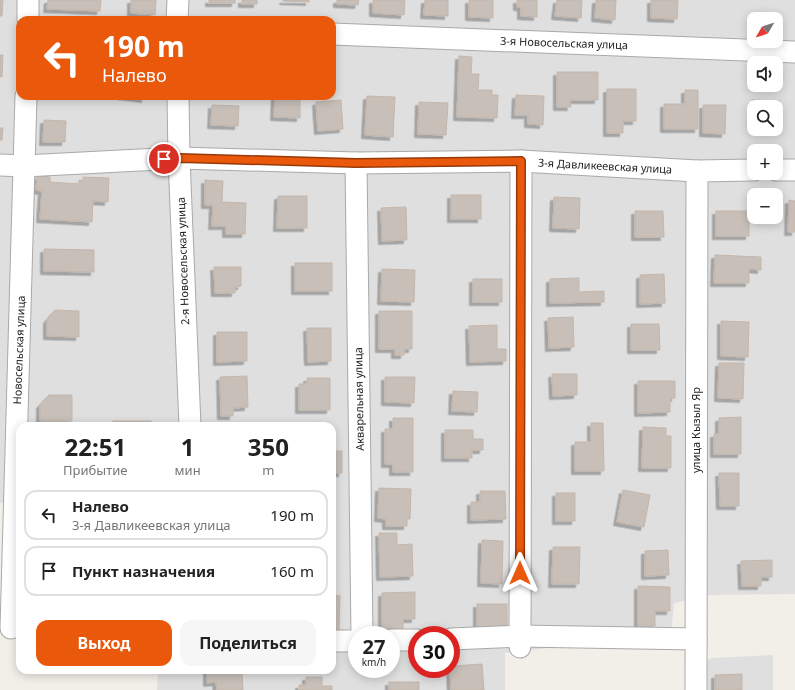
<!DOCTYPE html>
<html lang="ru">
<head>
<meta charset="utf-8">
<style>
	body { margin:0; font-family:"Noto Sans",sans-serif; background:#f6f6f6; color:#222; height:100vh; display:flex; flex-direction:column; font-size:15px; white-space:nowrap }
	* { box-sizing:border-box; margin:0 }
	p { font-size:13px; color:#767676 }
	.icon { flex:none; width:22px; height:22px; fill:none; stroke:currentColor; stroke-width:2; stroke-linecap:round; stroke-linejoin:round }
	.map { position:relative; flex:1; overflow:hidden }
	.drawer { position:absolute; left:16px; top:422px; width:320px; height:252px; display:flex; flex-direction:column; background:#fff; border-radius:12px; box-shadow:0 2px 10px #0003 }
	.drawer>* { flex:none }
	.top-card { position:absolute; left:16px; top:16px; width:320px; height:84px; border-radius:12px; box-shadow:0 2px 10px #0003; background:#ea580c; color:#fff; overflow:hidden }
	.needle { width:26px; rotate:231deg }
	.controls { position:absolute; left:747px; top:12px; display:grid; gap:8px }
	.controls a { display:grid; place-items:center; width:36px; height:36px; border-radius:8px; background:#fff; box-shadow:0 2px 10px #0003; font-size:20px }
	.speed { position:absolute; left:348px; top:626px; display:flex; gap:8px; font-size:20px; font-weight:700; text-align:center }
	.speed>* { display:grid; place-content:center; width:52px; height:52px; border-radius:50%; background:#fff; box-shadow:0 2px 10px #0003; line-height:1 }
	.speed small { font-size:10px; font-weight:400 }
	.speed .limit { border:6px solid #d22; background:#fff; color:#111 }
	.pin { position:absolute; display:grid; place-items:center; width:34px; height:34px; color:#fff; margin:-17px; border:2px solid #fff; border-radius:50%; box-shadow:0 1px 4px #0007 }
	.me { position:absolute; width:44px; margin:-22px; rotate:0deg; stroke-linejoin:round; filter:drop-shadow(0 0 3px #0008) }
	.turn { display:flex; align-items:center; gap:14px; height:84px; padding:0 20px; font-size:18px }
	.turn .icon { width:52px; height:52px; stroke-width:2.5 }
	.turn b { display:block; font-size:28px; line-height:34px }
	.eta { display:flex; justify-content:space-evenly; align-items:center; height:68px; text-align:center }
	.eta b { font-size:24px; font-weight:700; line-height:28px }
	.primary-button { display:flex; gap:8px; margin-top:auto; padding:8px 20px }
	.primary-button a { flex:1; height:46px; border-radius:12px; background:#ea580c; color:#fff; font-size:16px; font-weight:700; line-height:46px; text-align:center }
	.primary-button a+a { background:#f6f6f6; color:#222 }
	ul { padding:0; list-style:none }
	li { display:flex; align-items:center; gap:12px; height:50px; margin:0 8px 6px; padding:0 12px; border:2px solid #e0e0e0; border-radius:12px }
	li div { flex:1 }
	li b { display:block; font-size:15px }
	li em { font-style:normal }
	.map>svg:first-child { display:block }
</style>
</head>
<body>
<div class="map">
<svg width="795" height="690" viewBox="0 0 795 690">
	<defs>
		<filter id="shadow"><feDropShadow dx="-3.5" dy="3.5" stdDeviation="0" flood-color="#0004"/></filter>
	</defs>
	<rect width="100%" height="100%" fill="#f2efe9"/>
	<g fill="#e0dfdf" fill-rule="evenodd">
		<path d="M 0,0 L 795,0 L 795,594 L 710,595 L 674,603 L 671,634 L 505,653 L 505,690 L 157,690 L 158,670 L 332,670 L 332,426 L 20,426 L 20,504 L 0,503 ZM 754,19 L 776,19 L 776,41 L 754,41 ZM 20,20 L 332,20 L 332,96 L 20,96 ZM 754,63 L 776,63 L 776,85 L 754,85 ZM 754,107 L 776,107 L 776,129 L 754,129 ZM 754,151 L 776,151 L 776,173 L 754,173 ZM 754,195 L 776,195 L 776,217 L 754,217 ZM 357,635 L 391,635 L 391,669 L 357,669 ZM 417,635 L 451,635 L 451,669 L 417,669 Z"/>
		<path d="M 773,655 L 773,690 L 685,690 L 686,669 L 712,658 Z"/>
	</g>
	<g fill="#c7bfb8" stroke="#c4b6ab" filter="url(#shadow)">
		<path d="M 0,0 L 3,0 L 2,16 L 0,16 Z"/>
		<path d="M 48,0 L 101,0 L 100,11 L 47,9 Z"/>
		<path d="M 131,0 L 156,0 L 155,15 L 131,13 Z"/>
		<rect x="209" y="0" width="26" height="3"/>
		<rect x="242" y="0" width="15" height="4"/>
		<path d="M 283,0 L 309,0 L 309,2 L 283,1 Z"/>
		<path d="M 337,0 L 359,0 L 358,5 L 337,4 Z"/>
		<path d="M 373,0 L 405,0 L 404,15 L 373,13 Z"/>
		<path d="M 425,0 L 448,0 L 448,16 L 424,15 Z"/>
		<path d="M 469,0 L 493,0 L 493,18 L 469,17 Z"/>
		<path d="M 517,0 L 537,0 L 537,17 L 521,16 L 521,7 L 517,7 Z"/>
		<path d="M 557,0 L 582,0 L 581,18 L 555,16 Z"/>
		<path d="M 596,0 L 616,0 L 615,20 L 595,18 Z"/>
		<path d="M 651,0 L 678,0 L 677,19 L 651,18 Z"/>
		<path d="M 0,55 L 3,55 L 2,77 L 0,77 Z"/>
		<path d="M 459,56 L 472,57 L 471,74 L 479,74 L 478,90 L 492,90 L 492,95 L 498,95 L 497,118 L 457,117 Z"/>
		<path d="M 557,72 L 598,72 L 598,100 L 570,100 L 571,107 L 557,107 Z"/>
		<path d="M 607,89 L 636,89 L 636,121 L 623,121 L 623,133 L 607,133 Z"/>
		<path d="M 685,90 L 698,90 L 698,129 L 664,129 L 664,104 L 685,104 Z"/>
		<path d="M 516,95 L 544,96 L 543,125 L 528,124 L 528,115 L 515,115 Z"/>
		<path d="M 121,96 L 145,96 L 145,99 Z"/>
		<path d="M 275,96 L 300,96 L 300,118 L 274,117 Z"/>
		<path d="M 367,96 L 395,97 L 393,137 L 365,135 Z"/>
		<path d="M 341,100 L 343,129 L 318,131 L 316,102 Z"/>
		<path d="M 752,100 L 780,101 L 779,124 L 776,124 L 776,107 L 754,107 L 754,123 L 751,123 Z"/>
		<path d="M 419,102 L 448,103 L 446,135 L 418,134 Z"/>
		<path d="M 212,105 L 239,106 L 238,126 L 211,125 Z"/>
		<path d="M 703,105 L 726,105 L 725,134 L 703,133 Z"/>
		<path d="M 44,120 L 66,121 L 65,142 L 43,142 Z"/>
		<path d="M 0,128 L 3,128 L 2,140 L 0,140 Z"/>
		<path d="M 37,176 L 50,177 L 50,182 L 79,184 L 79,180 L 83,181 L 83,177 L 109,178 L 108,202 L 93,201 L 92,222 L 40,219 L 42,191 L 36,190 Z"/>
		<path d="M 205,180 L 223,181 L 222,202 L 246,203 L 245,234 L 226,234 L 226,226 L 212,226 L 213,205 L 205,205 Z"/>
		<rect x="451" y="195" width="30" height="24"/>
		<path d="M 278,196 L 307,196 L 307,228 L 277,228 Z"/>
		<path d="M 554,197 L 580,198 L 579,229 L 553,228 Z"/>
		<path d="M 789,200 L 795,201 L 795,232 L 788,232 Z"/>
		<path d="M 406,207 L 407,240 L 382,241 L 381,208 Z"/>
		<path d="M 635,211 L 663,211 L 664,237 L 635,237 Z"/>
		<rect x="716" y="211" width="33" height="25"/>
		<path d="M 44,249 L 94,250 L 94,272 L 44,271 Z"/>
		<path d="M 715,255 L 761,257 L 761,270 L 749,269 L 749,283 L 714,283 Z"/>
		<rect x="295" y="263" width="37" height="28"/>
		<path d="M 214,267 L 241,267 L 241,286 L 235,287 L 235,293 L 215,293 Z"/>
		<path d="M 382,269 L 415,270 L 414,302 L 381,301 Z"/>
		<path d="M 664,274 L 665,303 L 640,304 L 640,275 Z"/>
		<path d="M 579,278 L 579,292 L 604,291 L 604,302 L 550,303 L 550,279 Z"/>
		<rect x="473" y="279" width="29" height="23"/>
		<path d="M 55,310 L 79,311 L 79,337 L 47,336 L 47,320 Z"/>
		<path d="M 379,311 L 412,311 L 412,349 L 404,349 L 404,355 L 395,355 L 395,349 L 379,349 Z"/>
		<path d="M 573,317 L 574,347 L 549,348 L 548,318 Z"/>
		<path d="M 721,321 L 749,322 L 748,357 L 721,356 Z"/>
		<path d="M 631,324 L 659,324 L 660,350 L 631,350 Z"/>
		<path d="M 497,325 L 497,349 L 506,349 L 506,361 L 470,362 L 469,326 Z"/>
		<path d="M 307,328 L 331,328 L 331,361 L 308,362 Z"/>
		<path d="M 217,332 L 247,332 L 247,361 L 217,362 Z"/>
		<path d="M 719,363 L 744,363 L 743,399 L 718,398 Z"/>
		<path d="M 552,374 L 577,374 L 577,395 L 553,396 Z"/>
		<path d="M 247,376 L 248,407 L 233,408 L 233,416 L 221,416 L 220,377 Z"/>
		<path d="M 385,377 L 415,377 L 414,403 L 385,402 Z"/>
		<path d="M 307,378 L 330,378 L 330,410 L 299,410 L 299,384 L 307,384 Z"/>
		<path d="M 638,381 L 675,381 L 675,398 L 670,398 L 670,412 L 638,413 Z"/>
		<path d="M 453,391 L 478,392 L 477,412 L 452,411 Z"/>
		<path d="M 49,395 L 72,395 L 72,421 L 40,421 L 40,405 Z"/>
		<path d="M 741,417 L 741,454 L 714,454 L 714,434 L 719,434 L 719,418 Z"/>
		<path d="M 393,418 L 413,418 L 413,472 L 393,472 L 393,464 L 385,464 L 385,429 L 393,429 Z"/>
		<rect x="113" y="421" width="38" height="5"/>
		<path d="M 591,423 L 603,423 L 604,471 L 575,471 L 575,442 L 591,442 Z"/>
		<path d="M 643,427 L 666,428 L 666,436 L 671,436 L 671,468 L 642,468 Z"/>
		<path d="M 445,430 L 473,430 L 473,439 L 483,439 L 483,450 L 472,450 L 472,458 L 445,458 Z"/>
		<rect x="332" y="451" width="10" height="22"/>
		<path d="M 719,473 L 739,473 L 739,506 L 720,506 Z"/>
		<path d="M 379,488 L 411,489 L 410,519 L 407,519 L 407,526 L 386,526 L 386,519 L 378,518 Z"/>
		<path d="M 623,490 L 650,495 L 644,527 L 617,522 Z"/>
		<path d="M 480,491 L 505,491 L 506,519 L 471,520 L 471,502 L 480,502 Z"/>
		<rect x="556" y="493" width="19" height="28"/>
		<path d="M 379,533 L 397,533 L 397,545 L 412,544 L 413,576 L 380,577 Z"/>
		<path d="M 482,540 L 503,541 L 502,584 L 481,583 Z"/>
		<path d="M 332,546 L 335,547 L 335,581 L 332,581 Z"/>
		<path d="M 553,547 L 580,547 L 579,584 L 552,584 Z"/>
		<path d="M 668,550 L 669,575 L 645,576 L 645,551 Z"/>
		<path d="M 772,560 L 772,577 L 761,577 L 761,586 L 742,586 L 741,561 Z"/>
		<path d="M 638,586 L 670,587 L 670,611 L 655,611 L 655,626 L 638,626 Z"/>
		<path d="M 415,592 L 415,619 L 403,619 L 403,629 L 382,629 L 382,593 Z"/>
		<path d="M 332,595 L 340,596 L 339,630 L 332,630 Z"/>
		<rect x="477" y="604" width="30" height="26"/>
		<path d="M 482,664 L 484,690 L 451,690 L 450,669 L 451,669 L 451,666 Z"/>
		<path d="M 207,670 L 242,670 L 243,690 L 217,690 L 216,682 L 207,683 Z"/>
		<path d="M 742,674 L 742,690 L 715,690 L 715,675 Z"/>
		<path d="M 306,677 L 322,677 L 322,686 L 332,686 L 332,690 L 299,690 L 299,685 L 306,685 Z"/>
		<rect x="389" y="682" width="30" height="8"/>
	</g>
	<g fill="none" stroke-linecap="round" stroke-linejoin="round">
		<defs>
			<g id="minor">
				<path d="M 28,20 L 28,0"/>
				<path d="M 177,20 L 178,0"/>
				<path d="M 332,34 L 795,52"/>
				<path d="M 178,96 L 179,158 L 190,426"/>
				<path d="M 356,163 L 362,635"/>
				<path d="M 0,165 L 24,166 L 179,158 L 356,163 L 521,161 L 697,171 L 754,170"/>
				<path d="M 776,170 L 795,170"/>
				<path d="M 11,628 L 26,96"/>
				<path d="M 451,639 L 520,636 L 696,639"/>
				<path d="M 391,640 L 417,640"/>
				<path d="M 332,641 L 357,641"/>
				<path d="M 520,647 L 521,161"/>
				<path d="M 696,690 L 697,171"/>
			</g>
		</defs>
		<use href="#minor" stroke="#a9a9a9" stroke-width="23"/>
		<use href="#minor" stroke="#fff" stroke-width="21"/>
	</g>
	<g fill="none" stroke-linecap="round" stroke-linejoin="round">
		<defs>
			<path id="route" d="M 164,159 L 180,158 L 356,163 L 521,161 L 520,573"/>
		</defs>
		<use href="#route" stroke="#983908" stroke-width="10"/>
		<use href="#route" stroke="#ea580c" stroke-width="7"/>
	</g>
	<g text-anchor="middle" stroke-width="3" stroke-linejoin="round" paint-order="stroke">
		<g font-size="11" fill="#222" stroke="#fff">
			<text transform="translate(564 43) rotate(2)" y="4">3-я Новосельская улица</text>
			<text transform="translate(605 166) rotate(3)" y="4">3-я Давликеевская улица</text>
			<text transform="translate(183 261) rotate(-92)" y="4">2-я Новосельская улица</text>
			<text transform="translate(19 350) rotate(-88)" y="4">Новосельская улица</text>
			<text transform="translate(359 399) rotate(-91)" y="4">Акварельная улица</text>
			<text transform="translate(696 430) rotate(-90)" y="4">улица Кызыл Яр</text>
		</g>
	</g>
</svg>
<div class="controls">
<a><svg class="needle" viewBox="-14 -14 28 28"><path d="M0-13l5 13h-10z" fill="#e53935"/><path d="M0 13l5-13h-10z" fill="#767676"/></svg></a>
<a><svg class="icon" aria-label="sound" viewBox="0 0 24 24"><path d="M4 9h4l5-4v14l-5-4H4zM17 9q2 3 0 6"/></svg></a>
<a><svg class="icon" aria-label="search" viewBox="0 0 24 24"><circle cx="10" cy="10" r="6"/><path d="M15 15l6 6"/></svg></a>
<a>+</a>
<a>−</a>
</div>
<div class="speed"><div>27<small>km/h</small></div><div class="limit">30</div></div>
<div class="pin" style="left:164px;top:159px;background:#d93025"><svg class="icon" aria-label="arrive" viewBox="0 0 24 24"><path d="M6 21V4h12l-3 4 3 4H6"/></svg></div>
<svg class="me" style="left:520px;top:573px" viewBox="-20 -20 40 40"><path d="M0-17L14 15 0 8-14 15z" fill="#ea580c" stroke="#fff" stroke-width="4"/></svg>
<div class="top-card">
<div class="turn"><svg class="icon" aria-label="left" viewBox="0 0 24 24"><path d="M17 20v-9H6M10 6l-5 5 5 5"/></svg><div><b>190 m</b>Налево</div></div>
</div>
<section class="drawer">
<div class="eta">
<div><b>22:51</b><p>Прибытие</p></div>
<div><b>1</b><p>мин</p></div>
<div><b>350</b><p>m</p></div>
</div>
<ul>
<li><svg class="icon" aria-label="left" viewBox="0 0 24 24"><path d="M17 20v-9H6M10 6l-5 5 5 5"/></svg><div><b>Налево</b><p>3-я Давликеевская улица</p></div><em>190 m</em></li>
<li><svg class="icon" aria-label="arrive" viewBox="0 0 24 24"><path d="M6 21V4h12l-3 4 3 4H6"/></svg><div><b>Пункт назначения</b></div><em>160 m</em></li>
</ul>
<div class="primary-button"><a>Выход</a><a>Поделиться</a></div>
</section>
</div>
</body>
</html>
